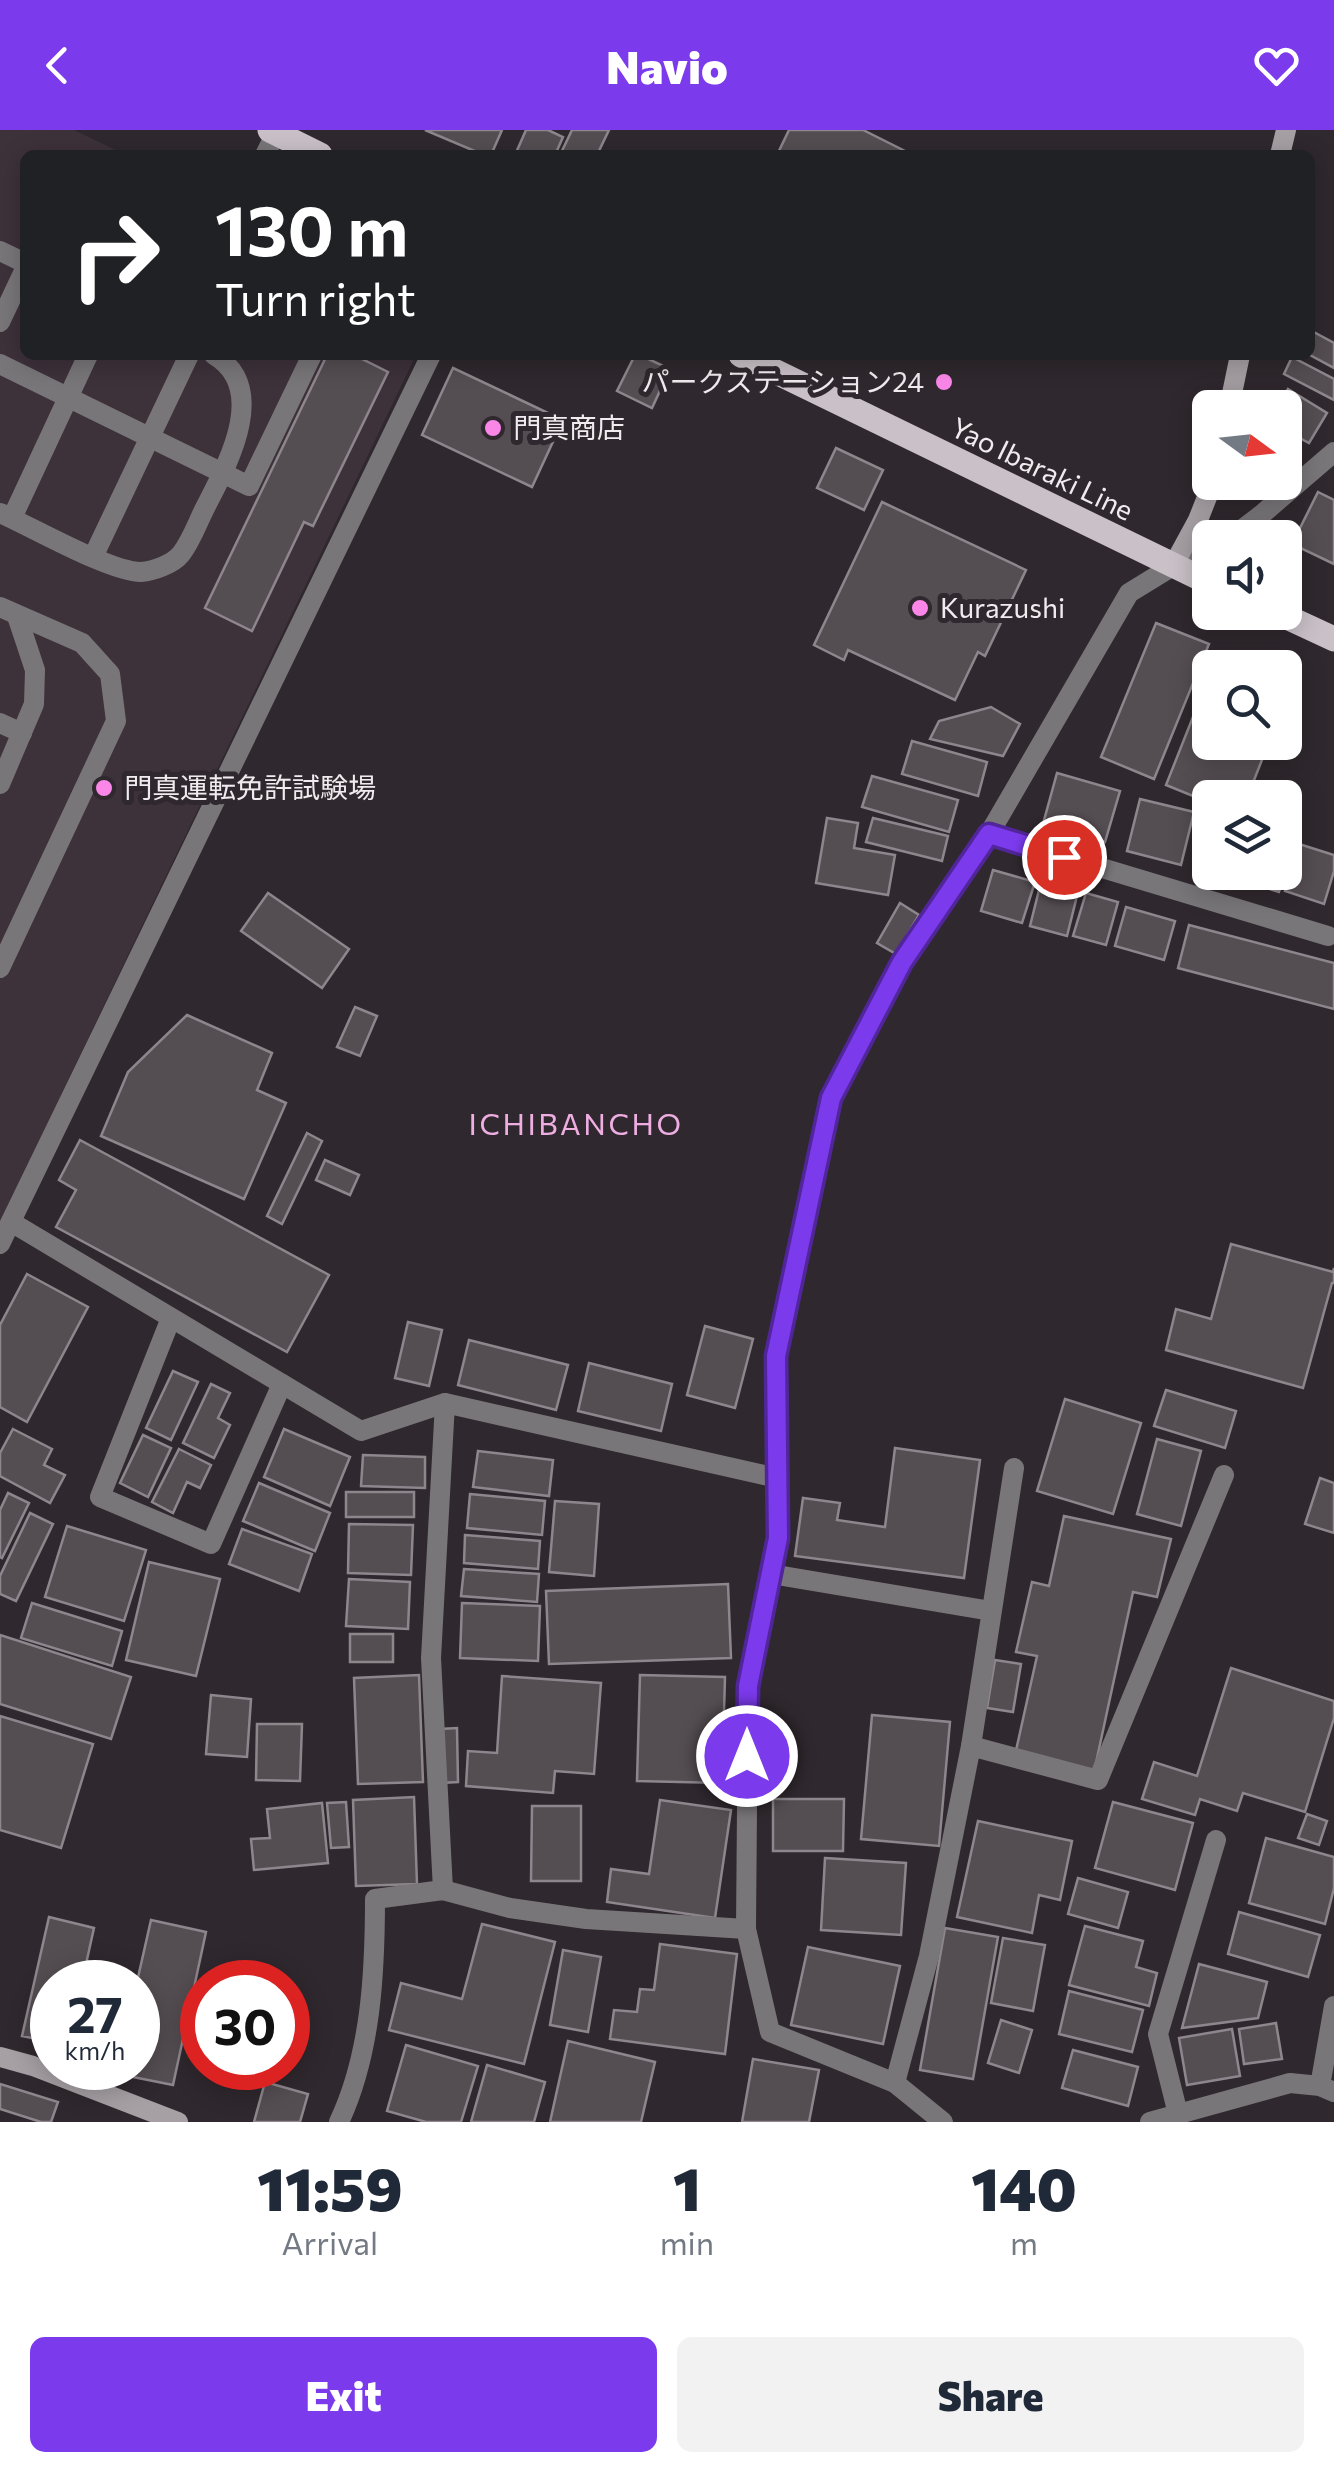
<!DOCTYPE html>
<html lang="en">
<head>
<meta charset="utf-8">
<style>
	body { margin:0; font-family:Commissioner,"Noto Sans JP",sans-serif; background:#f2f2f3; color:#1f2937; height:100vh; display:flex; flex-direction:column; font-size:38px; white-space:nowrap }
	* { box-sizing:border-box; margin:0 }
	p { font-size:32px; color:#747a83 }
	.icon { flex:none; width:55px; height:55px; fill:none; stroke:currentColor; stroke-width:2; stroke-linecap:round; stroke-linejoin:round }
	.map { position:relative; height:1992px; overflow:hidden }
	.panel { display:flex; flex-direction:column; background:#fff; flex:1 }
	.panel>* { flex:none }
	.top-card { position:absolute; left:20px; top:20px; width:1295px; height:210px; border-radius:15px; box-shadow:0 5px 25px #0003; background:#202124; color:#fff; overflow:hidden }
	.needle { width:65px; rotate:105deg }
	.buttons { position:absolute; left:1192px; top:260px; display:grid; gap:20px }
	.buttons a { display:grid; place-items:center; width:110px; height:110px; border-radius:15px; background:#fff; box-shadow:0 5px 25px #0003; font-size:50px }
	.speed { position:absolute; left:30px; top:1830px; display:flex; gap:20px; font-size:50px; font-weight:700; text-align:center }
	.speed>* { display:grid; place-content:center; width:130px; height:130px; border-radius:50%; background:#fff; box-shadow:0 5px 25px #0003; line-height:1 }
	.speed small { font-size:25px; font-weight:400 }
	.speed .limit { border:15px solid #d22; background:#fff; color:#111 }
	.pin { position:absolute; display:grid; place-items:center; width:85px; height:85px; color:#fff; margin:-42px; border:5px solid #fff; border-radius:50%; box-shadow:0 2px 10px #0007 }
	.me { position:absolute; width:110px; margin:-55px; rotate:0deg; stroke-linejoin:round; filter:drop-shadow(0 0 8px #0008) }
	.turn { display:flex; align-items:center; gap:35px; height:210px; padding:0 30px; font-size:45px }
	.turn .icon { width:130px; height:130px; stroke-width:2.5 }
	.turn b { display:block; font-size:70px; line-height:85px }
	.eta { display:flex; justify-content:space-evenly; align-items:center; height:170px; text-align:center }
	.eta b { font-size:60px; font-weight:800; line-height:70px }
	.button { display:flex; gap:20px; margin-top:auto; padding:20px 30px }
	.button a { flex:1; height:115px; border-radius:15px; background:#7c3aed; color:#fff; font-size:40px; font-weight:800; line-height:115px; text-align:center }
	.button a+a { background:#f2f2f3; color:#1f2937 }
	header { display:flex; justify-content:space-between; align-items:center; height:130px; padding:0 30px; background:#7c3aed; color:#fff; font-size:45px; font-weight:800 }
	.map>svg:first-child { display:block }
</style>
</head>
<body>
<header><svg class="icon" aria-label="back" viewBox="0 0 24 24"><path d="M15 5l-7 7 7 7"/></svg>Navio<svg class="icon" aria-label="heart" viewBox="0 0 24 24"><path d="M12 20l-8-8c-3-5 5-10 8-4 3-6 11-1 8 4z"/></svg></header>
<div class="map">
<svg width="1334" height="1992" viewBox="0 0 1334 1992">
	<rect width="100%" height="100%" fill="#2f282e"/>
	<path fill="#3d313a" d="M 0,0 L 74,0 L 126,25 L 25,25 L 25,225 L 416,225 L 0,1092 Z"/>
	<g fill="#544d52" stroke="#8e868d" stroke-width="2.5">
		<path d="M 425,0 L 502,0 L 491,25 L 484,25 Z"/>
		<path d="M 526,0 L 548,0 L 563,7 L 555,25 L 515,25 Z"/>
		<path d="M 572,0 L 609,0 L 597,25 L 560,25 Z"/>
		<path d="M 789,0 L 863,0 L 913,25 L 777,25 Z"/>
		<path d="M 1310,200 L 1334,213 L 1334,238 L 1310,225 Z"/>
		<path d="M 327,225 L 354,225 L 388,242 L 313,396 L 304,392 L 252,501 L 205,478 Z"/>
		<path d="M 635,225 L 640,225 L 670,239 L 652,278 L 617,261 Z"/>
		<path d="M 1292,227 L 1334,249 L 1334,270 L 1284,244 Z"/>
		<path d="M 453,238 L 563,290 L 532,357 L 422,305 Z"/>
		<path d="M 1288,259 L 1327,283 L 1309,313 L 1285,300 L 1285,278 L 1277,278 Z"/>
		<path d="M 1285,314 L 1300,321 L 1285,332 Z"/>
		<path d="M 836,318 L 883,340 L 864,380 L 817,358 Z"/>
		<path d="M 1318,362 L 1334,370 L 1334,434 L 1292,414 Z"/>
		<path d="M 882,372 L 1026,440 L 985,526 L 978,522 L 955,570 L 848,520 L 844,530 L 814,515 Z"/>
		<path d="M 1156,493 L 1209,514 L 1154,649 L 1101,627 Z"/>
		<path d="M 1218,525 L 1250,538 L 1213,538 Z"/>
		<path d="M 1210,544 L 1210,612 L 1269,612 L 1247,668 L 1210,668 L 1210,673 L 1166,655 Z"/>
		<path d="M 991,577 L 1020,594 L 1003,626 L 930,609 L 939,591 Z"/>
		<path d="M 912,611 L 987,632 L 978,666 L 902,644 Z"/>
		<path d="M 1057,643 L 1120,661 L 1105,712 L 1043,694 Z"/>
		<path d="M 872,646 L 958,670 L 949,702 L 862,677 Z"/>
		<path d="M 1140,669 L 1194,682 L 1181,735 L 1127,721 Z"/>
		<path d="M 827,688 L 858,693 L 854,718 L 895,725 L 888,765 L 816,753 Z"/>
		<path d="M 873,688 L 948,706 L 942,731 L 866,712 Z"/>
		<path d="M 1210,693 L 1210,741 L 1198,737 Z"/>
		<path d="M 1285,712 L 1293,714 L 1285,741 Z"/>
		<path d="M 1299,714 L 1334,725 L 1334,741 L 1324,774 L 1285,761 Z"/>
		<path d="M 993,740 L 1035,752 L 1022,793 L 981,781 Z"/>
		<path d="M 1246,742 L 1285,742 L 1279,762 L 1244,751 Z"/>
		<path d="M 1040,756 L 1077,766 L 1067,806 L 1030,796 Z"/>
		<path d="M 268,763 L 349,819 L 322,858 L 241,801 Z"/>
		<path d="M 1086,763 L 1118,772 L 1106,815 L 1073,806 Z"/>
		<path d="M 900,773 L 919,785 L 896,824 L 877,813 Z"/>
		<path d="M 1126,777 L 1175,791 L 1164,830 L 1115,816 Z"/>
		<path d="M 1189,795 L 1334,833 L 1334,879 L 1178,838 Z"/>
		<path d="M 355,877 L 377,886 L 360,926 L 337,917 Z"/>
		<path d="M 187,885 L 272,923 L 257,960 L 286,973 L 244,1069 L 101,1006 L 128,942 Z"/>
		<path d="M 307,1003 L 322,1011 L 282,1094 L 267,1086 Z"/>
		<path d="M 80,1010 L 329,1145 L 287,1222 L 56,1097 L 76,1060 L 59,1050 Z"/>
		<path d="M 325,1030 L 359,1045 L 350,1065 L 316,1050 Z"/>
		<path d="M 1231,1114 L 1333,1142 L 1334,1138 L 1334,1153 L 1332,1153 L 1303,1258 L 1166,1220 L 1176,1179 L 1211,1189 Z"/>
		<path d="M 27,1144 L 88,1177 L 27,1292 L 0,1277 L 0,1195 Z"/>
		<path d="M 408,1192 L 442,1200 L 429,1256 L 395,1248 Z"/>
		<path d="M 705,1196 L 753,1209 L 735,1278 L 687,1265 Z"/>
		<path d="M 469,1210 L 568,1235 L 556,1280 L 458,1255 Z"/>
		<path d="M 589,1233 L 672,1254 L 661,1301 L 578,1281 Z"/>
		<path d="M 173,1241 L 198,1252 L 171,1310 L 146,1298 Z"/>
		<path d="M 211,1254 L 230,1263 L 218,1288 L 230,1295 L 214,1328 L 183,1313 Z"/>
		<path d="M 1166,1260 L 1236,1281 L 1225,1318 L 1154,1296 Z"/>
		<path d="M 1065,1269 L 1141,1293 L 1113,1384 L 1037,1361 Z"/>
		<path d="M 13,1299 L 52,1319 L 44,1335 L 65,1345 L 50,1373 L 0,1346 L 0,1323 Z"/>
		<path d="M 284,1299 L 350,1327 L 330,1376 L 264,1347 Z"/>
		<path d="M 143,1305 L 171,1318 L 148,1367 L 120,1353 Z"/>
		<path d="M 1157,1309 L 1201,1321 L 1181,1396 L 1137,1384 Z"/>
		<path d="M 895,1318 L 980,1330 L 964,1448 L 795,1426 L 803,1368 L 840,1373 L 837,1390 L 885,1397 Z"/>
		<path d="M 179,1319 L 211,1335 L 200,1358 L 187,1352 L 173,1383 L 152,1372 Z"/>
		<path d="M 478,1321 L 553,1330 L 549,1366 L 473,1357 Z"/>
		<path d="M 363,1325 L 425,1327 L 425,1358 L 361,1356 Z"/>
		<path d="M 1320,1348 L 1334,1353 L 1334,1403 L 1305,1394 Z"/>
		<path d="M 259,1353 L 330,1383 L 315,1421 L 243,1391 Z"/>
		<rect x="346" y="1362" width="68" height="25"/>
		<path d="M 8,1363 L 29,1373 L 2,1428 L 0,1427 L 0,1380 Z"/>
		<path d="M 470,1364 L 545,1371 L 542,1405 L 467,1398 Z"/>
		<path d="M 555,1371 L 599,1374 L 594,1446 L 549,1442 Z"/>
		<path d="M 30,1383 L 53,1394 L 16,1471 L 0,1464 L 0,1446 Z"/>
		<path d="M 1064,1386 L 1171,1409 L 1157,1467 L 1133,1462 L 1094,1642 L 1015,1625 L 1037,1526 L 1016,1522 L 1032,1452 L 1049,1456 Z"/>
		<path d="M 349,1394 L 413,1395 L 411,1445 L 348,1443 Z"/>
		<path d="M 67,1396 L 146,1420 L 124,1491 L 45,1467 Z"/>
		<path d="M 242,1399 L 312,1424 L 299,1461 L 229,1434 Z"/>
		<path d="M 465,1405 L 540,1411 L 538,1439 L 464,1433 Z"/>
		<path d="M 149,1432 L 220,1449 L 196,1546 L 126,1530 Z"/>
		<path d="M 464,1439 L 539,1444 L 537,1472 L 461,1466 Z"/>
		<path d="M 349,1449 L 410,1452 L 408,1499 L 346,1496 Z"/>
		<path d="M 728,1454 L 731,1528 L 549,1534 L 546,1461 Z"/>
		<path d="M 32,1473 L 122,1501 L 112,1536 L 21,1508 Z"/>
		<path d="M 462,1473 L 540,1476 L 538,1531 L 460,1528 Z"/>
		<rect x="350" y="1504" width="43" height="28"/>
		<path d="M 0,1505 L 131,1547 L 111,1609 L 0,1574 Z"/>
		<path d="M 995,1530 L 1021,1534 L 1013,1582 L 987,1578 Z"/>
		<path d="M 1231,1538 L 1334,1571 L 1334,1588 L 1305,1682 L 1243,1663 L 1237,1681 L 1200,1669 L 1195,1685 L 1142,1669 L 1154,1632 L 1197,1646 Z"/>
		<path d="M 419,1545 L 423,1652 L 358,1654 L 354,1548 Z"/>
		<path d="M 640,1545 L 725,1547 L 722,1653 L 637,1651 Z"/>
		<path d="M 502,1546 L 601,1553 L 594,1644 L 555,1641 L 553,1663 L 466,1656 L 468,1621 L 497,1623 Z"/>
		<path d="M 211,1565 L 251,1569 L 247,1627 L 206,1624 Z"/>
		<path d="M 872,1585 L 950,1592 L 939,1716 L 861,1709 Z"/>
		<path d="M 0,1586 L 93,1614 L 61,1718 L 0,1700 Z"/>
		<path d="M 257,1594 L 302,1594 L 300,1651 L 256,1650 Z"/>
		<path d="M 457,1598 L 458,1652 L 441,1653 L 440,1599 Z"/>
		<path d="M 414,1667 L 417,1754 L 356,1756 L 353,1670 Z"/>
		<path d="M 773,1669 L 844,1669 L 843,1721 L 773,1721 Z"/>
		<path d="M 660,1670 L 731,1680 L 715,1788 L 607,1772 L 611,1739 L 649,1744 Z"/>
		<path d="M 346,1672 L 349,1717 L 331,1718 L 327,1673 Z"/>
		<path d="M 1113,1672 L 1193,1693 L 1175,1760 L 1095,1738 Z"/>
		<path d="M 322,1673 L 328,1733 L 254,1740 L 251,1709 L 270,1708 L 267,1679 Z"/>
		<path d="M 532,1676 L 581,1676 L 581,1751 L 531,1751 Z"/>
		<path d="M 1307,1684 L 1327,1691 L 1319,1715 L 1298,1708 Z"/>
		<path d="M 978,1691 L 1072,1711 L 1060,1770 L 1039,1765 L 1032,1803 L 957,1787 Z"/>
		<path d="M 1266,1708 L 1334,1727 L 1334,1758 L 1325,1794 L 1249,1773 Z"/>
		<path d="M 825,1728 L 906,1733 L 901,1805 L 821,1800 Z"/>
		<path d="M 1078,1748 L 1128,1762 L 1118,1798 L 1068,1784 Z"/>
		<path d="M 1239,1782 L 1320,1805 L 1308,1847 L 1228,1824 Z"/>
		<path d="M 49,1787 L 94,1798 L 82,1852 L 52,1852 L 52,1912 L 22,1906 Z"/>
		<path d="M 151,1790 L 206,1802 L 173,1955 L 118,1944 L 119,1938 L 138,1938 L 137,1852 Z"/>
		<path d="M 482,1794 L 555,1812 L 524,1934 L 389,1900 L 401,1853 L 462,1869 Z"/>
		<path d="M 1085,1796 L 1143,1811 L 1136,1837 L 1157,1843 L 1149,1876 L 1069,1855 Z"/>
		<path d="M 945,1798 L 998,1807 L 973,1949 L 920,1940 Z"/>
		<path d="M 1003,1808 L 1045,1815 L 1033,1881 L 991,1873 Z"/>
		<path d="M 660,1814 L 737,1824 L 725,1924 L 610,1909 L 614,1880 L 637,1882 L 640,1859 L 654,1860 Z"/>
		<path d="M 808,1817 L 900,1836 L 883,1914 L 791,1895 Z"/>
		<path d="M 563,1820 L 601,1827 L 588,1902 L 550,1895 Z"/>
		<path d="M 1199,1834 L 1267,1852 L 1258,1888 L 1182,1898 Z"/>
		<path d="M 1069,1861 L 1143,1880 L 1132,1922 L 1059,1904 Z"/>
		<path d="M 1001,1890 L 1032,1900 L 1019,1943 L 988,1933 Z"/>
		<path d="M 1276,1893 L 1282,1929 L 1244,1934 L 1239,1899 Z"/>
		<path d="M 1232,1899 L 1240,1946 L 1187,1955 L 1179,1908 Z"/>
		<path d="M 568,1911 L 655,1932 L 641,1992 L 550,1992 Z"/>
		<path d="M 406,1915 L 478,1936 L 461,1992 L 426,1992 L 387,1981 Z"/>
		<path d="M 1073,1920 L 1138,1937 L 1128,1976 L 1062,1958 Z"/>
		<path d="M 753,1929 L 819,1940 L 809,1992 L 742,1992 Z"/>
		<path d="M 487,1935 L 545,1952 L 534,1992 L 471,1992 Z"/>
		<path d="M 265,1952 L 308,1964 L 300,1992 L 254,1992 Z"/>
		<path d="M 0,1954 L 58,1972 L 51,1992 L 41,1992 L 0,1979 Z"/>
	</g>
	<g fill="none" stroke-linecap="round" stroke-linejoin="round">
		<g stroke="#797679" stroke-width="20">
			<path d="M 265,25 L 276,3"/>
			<path d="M 0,121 L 25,133"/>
			<path d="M 0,192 L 25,139"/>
			<path d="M 0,234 L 249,356 L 312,225"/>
			<path d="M 0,383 C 32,397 110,442 141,442 C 154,441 173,434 181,424 C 192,410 198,391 206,376 C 227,335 270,258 214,225"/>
			<path d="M 12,388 L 88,225"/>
			<path d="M 93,427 L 189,225"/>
			<path d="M 0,477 L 82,513 L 110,544 L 116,591 L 0,838"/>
			<path d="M 0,593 L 22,603"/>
			<path d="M 0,654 L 34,574 L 35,540 L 17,486"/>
			<path d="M 771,1444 L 991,1481"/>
			<path d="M 1178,1984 L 1158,1904 L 1216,1710"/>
		</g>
		<g stroke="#797679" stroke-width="20">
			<path d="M 1231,408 L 1261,385 L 1334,322"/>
			<path d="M 989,704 L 1328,806"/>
			<path d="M 11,1092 L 361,1301 L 445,1273 L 777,1348"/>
			<path d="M 0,1114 L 431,225"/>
			<path d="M 171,1188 L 100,1367 L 211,1414 L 282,1254"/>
			<path d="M 971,1616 L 1098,1650 L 1224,1345"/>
			<path d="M 443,1760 L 431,1528 L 445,1273"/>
			<path d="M 895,1953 L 929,1826 L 971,1616 L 1014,1338"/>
			<path d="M 1320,1956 L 1334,1876"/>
			<path d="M 339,1992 C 371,1924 375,1843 375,1769 L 443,1760 L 510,1778 L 586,1789 L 746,1799"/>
			<path d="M 943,1992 L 895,1953 L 770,1902 L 746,1799 L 748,1556 L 778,1408 L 775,1226 L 831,968 L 902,832 L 989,704 L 1129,463 L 1173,436 L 1210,418"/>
			<path d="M 1150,1992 L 1290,1953 L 1320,1956 L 1334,1962"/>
		</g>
		<g stroke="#a6a0a5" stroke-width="20">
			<path d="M 1280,25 L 1286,0"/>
			<path d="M 1229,278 L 1240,225"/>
			<path d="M 1173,436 L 1198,390 L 1213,352"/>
			<path d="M 0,1927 L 33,1936 L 178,1992"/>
		</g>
		<g stroke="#c9c1c7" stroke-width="25">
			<path d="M 270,0 L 320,25"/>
			<path d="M 741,225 L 1210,453"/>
			<path d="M 1276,482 L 1334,509"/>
		</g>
	</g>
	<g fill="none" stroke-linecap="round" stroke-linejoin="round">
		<defs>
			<path id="route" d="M 747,1626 L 748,1556 L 778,1408 L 776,1226 L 831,968 L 902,832 L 989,704 L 1064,727"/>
		</defs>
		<use href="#route" stroke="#51269a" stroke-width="25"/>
		<use href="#route" stroke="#7c3aed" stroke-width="18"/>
	</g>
	<g fill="#fa87e8" stroke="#2f282e" stroke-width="4">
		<circle cx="944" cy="252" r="10"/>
		<circle cx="493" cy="298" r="10"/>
		<circle cx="920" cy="478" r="10"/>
		<circle cx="104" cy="658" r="10"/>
	</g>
	<g text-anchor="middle" stroke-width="10" stroke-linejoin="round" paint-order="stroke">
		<g font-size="28" fill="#f0ebef" stroke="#2f282e" text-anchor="start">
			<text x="924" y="262" text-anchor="end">パークステーション24</text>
			<text x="513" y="308">門真商店</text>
			<text x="940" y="488">Kurazushi</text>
			<text x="124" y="668">門真運転免許試験場</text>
		</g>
		<g font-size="28" fill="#f0ebef" stroke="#2f282e">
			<text transform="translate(1042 339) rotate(26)" y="10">Yao Ibaraki Line</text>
		</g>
		<g font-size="30" letter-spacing="2.5" fill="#eeaee2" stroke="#2f282e">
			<text x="576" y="1005">ICHIBANCHO</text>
		</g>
	</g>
</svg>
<div class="buttons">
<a><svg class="needle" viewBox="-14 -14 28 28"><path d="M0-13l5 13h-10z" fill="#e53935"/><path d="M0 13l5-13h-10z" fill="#747a83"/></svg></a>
<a><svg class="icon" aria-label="sound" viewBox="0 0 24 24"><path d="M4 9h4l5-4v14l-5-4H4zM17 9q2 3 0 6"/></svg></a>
<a><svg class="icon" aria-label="search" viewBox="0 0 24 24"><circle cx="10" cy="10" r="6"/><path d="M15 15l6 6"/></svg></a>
<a><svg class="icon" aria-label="layers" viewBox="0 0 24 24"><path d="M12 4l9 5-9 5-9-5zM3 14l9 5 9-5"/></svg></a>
</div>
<div class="speed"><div>27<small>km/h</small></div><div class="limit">30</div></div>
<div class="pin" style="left:1064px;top:727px;background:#d93025"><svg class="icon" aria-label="arrive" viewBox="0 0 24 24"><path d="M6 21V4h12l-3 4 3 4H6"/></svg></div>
<svg class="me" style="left:747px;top:1626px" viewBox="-20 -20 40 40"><circle r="17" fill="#7c3aed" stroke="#fff" stroke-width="3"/><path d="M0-11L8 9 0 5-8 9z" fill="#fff"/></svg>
<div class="top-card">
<div class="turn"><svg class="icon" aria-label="right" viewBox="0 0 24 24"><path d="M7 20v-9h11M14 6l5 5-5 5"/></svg><div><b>130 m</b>Turn right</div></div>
</div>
</div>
<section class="panel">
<div class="eta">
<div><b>11:59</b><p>Arrival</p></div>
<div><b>1</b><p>min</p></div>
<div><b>140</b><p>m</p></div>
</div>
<div class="button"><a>Exit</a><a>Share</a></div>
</section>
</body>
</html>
